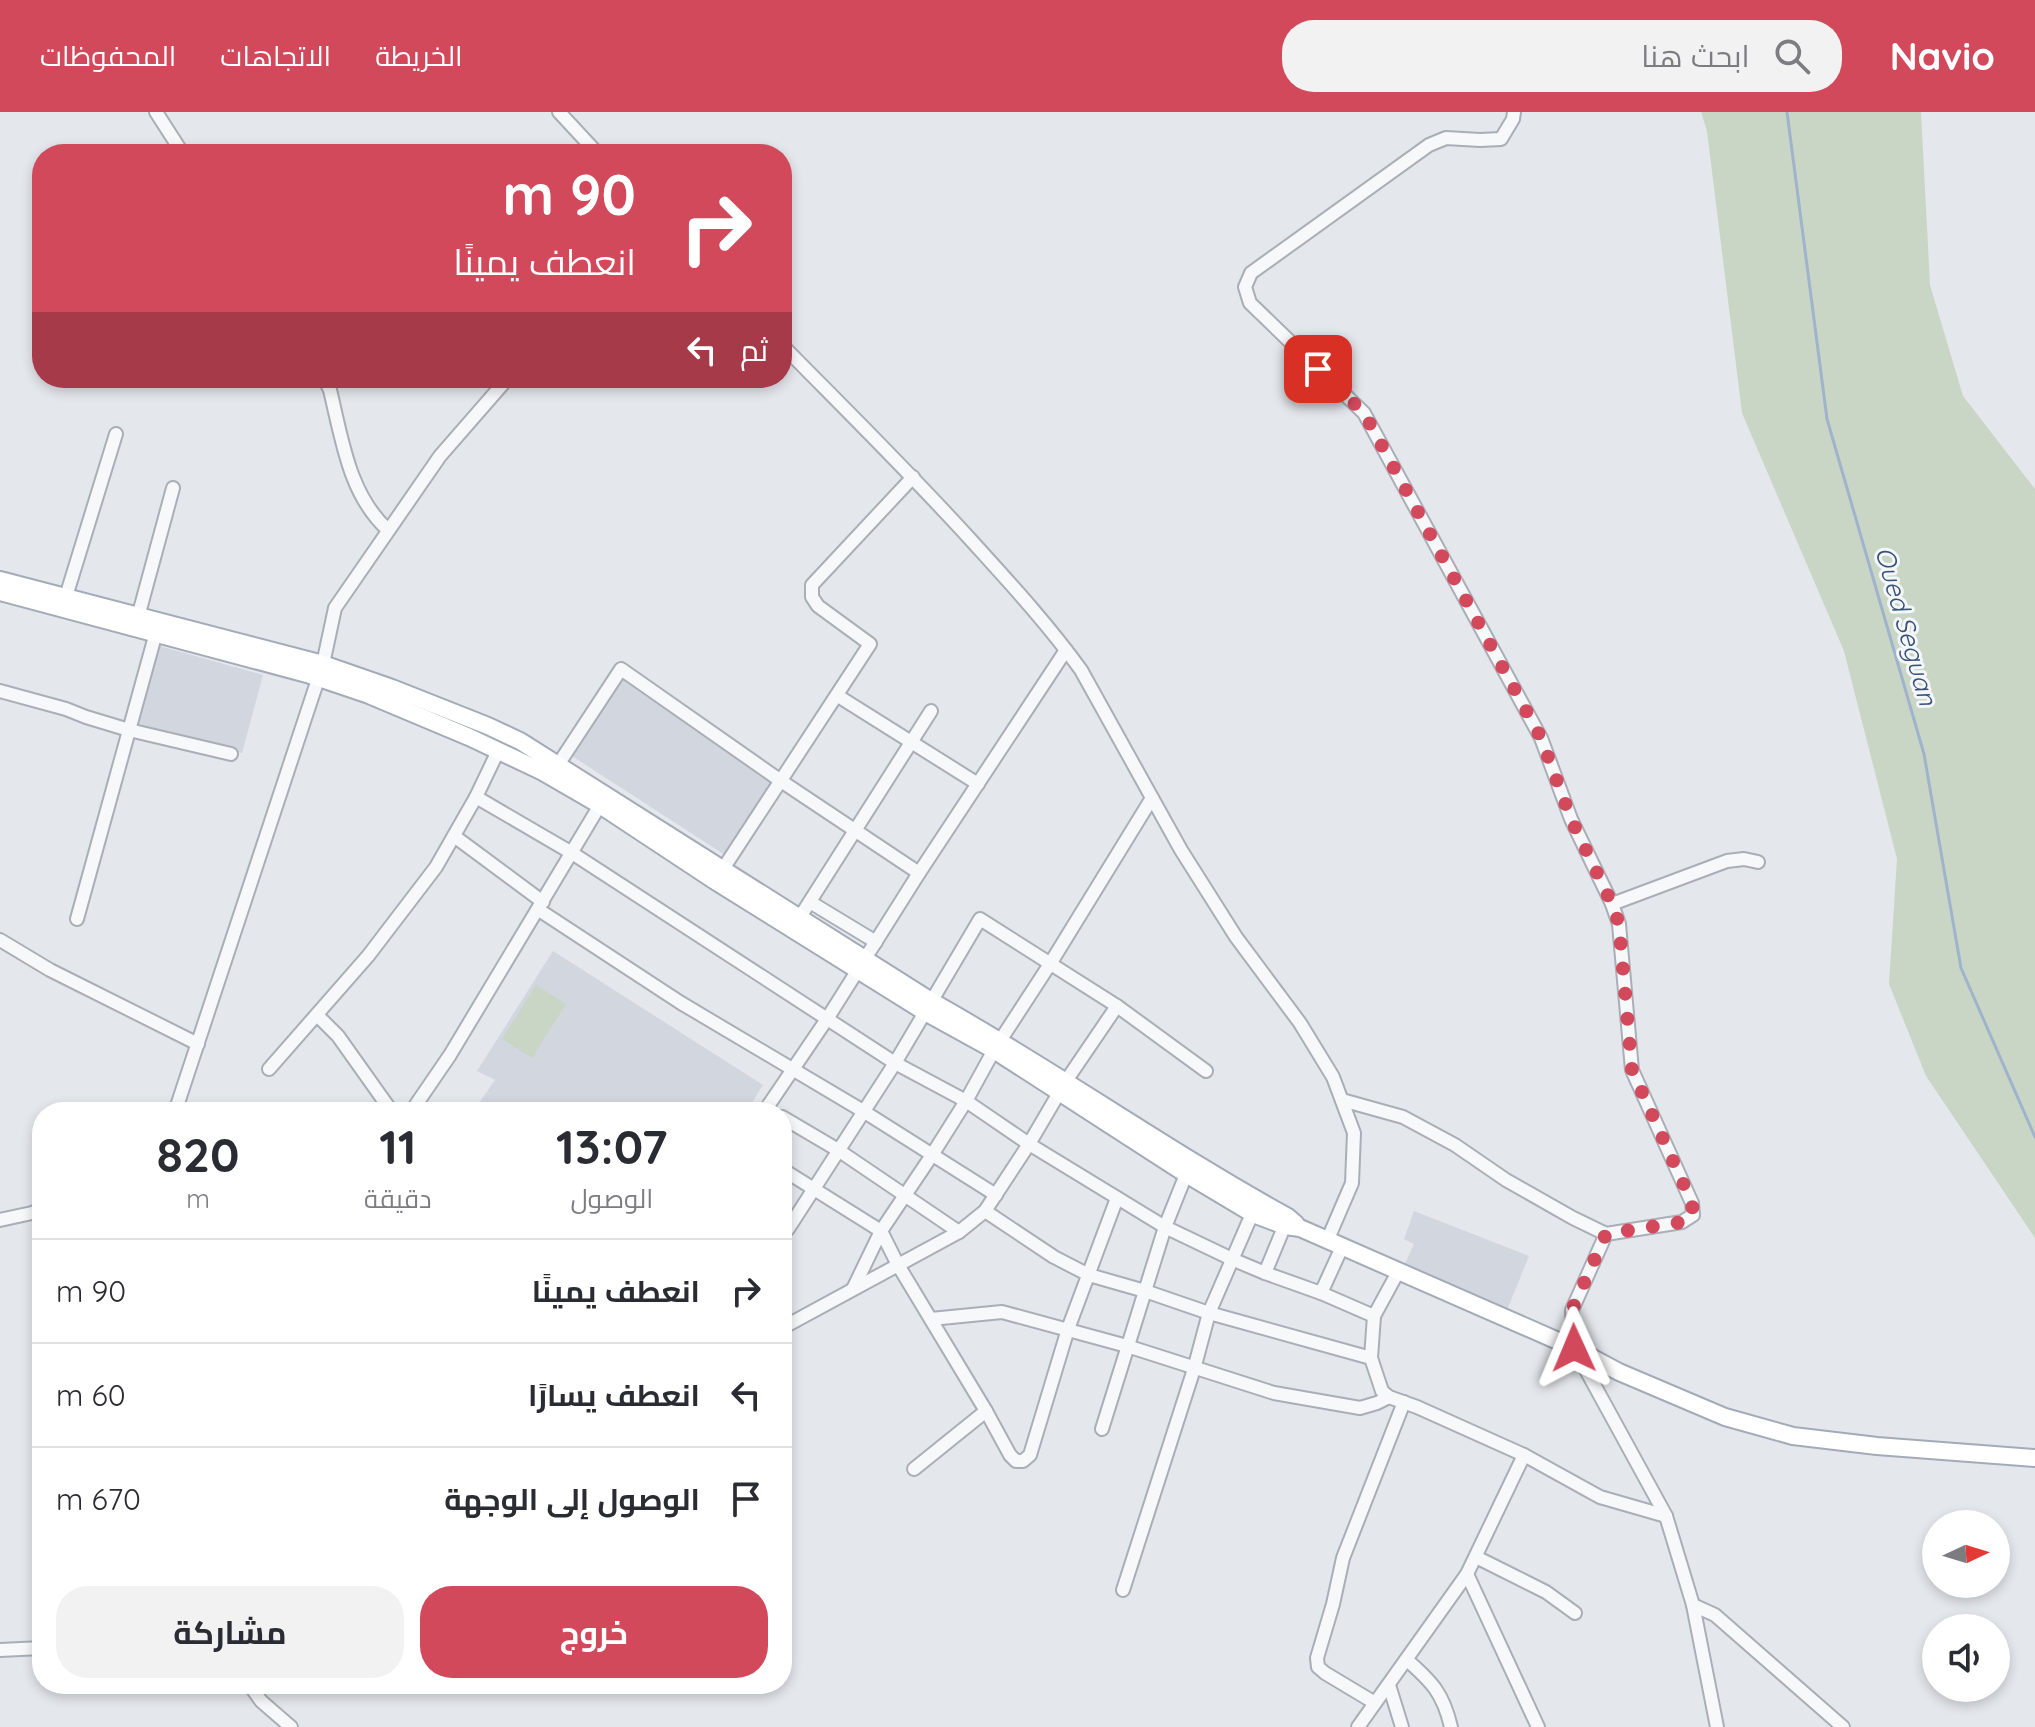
<!DOCTYPE html>
<html lang="ar">
<head>
<meta charset="utf-8">
<style>
	body { margin:0; font-family:Quicksand,Cairo,sans-serif; background:#f2f2f3; color:#2b2b33; direction:rtl; height:100vh; display:flex; flex-direction:column; font-size:30px; white-space:nowrap }
	* { box-sizing:border-box; margin:0 }
	p { font-size:26px; color:#7c7c81 }
	.icon { flex:none; width:44px; height:44px; fill:none; stroke:currentColor; stroke-width:2; stroke-linecap:round; stroke-linejoin:round }
	.map { position:relative; flex:1; overflow:hidden; direction:ltr }
	.side { position:absolute; left:32px; top:990px; width:760px; height:592px; display:flex; flex-direction:column; background:#fff; border-radius:32px; box-shadow:0 4px 12px #0003; direction:rtl }
	.side>* { flex:none }
	.guide { position:absolute; left:32px; top:32px; width:760px; height:244px; border-radius:32px; box-shadow:0 4px 12px #0003; direction:rtl; background:#d1495b; color:#fff; overflow:hidden }
	.needle { width:52px; rotate:86deg }
	.controls { position:absolute; left:1922px; top:1398px; display:grid; gap:16px }
	.controls a { display:grid; place-items:center; width:88px; height:88px; border-radius:50%; background:#fff; box-shadow:0 4px 12px #0003; font-size:40px }
	.pin { position:absolute; display:grid; place-items:center; width:68px; height:68px; color:#fff; margin:-34px; border-radius:16px; box-shadow:0 4px 12px #0006 }
	.me { position:absolute; width:88px; margin:-44px; rotate:359deg; stroke-linejoin:round; filter:drop-shadow(0 0 6px #0008) }
	.turn { display:flex; align-items:center; gap:28px; height:168px; padding:0 24px; font-size:36px }
	.turn .icon { width:104px; height:104px; stroke-width:2.5 }
	.turn b { display:block; font-size:56px; line-height:68px }
	.then { display:flex; align-items:center; height:76px; padding:0 24px; background:#0003; gap:16px; font-size:30px }
	.eta { display:flex; justify-content:space-evenly; align-items:center; height:136px; text-align:center }
	.eta b { font-size:48px; font-weight:700; line-height:56px }
	.primary-button { display:flex; gap:16px; margin-top:auto; padding:16px 24px }
	.primary-button a { flex:1; height:92px; border-radius:32px; background:#d1495b; color:#fff; font-size:32px; font-weight:700; line-height:92px; text-align:center }
	.primary-button a+a { background:#f2f2f3; color:#2b2b33 }
	ul { padding:0; list-style:none }
	li { display:flex; align-items:center; gap:24px; height:104px; padding:0 24px; border-top:2px solid #e1e1e2 }
	li div { flex:1 }
	li b { display:block; font-size:30px }
	li em { font-style:normal }
	header { display:flex; align-items:center; gap:48px; box-sizing:border-box; height:112px; padding:0 40px; background:#d1495b; color:#fff }
	header strong { font-size:38px }
	nav { display:flex; gap:44px; margin-inline-start:auto; font-size:28px }
	.search { width:560px; height:72px; background:#f2f2f3; display:flex; align-items:center; gap:20px; box-sizing:border-box; padding:0 28px; border-radius:32px; color:#7c7c81; font-size:30px }
	.map>svg:first-child { display:block }
</style>
</head>
<body>
<header>
<strong>Navio</strong>
<div class="search"><svg class="icon" aria-label="search" viewBox="0 0 24 24"><circle cx="10" cy="10" r="6"/><path d="M15 15l6 6"/></svg>ابحث هنا</div>
<nav><a>الخريطة</a><a>الاتجاهات</a><a>المحفوظات</a></nav>
</header>
<div class="map">
<svg width="2035" height="1615" viewBox="0 0 2035 1615">
	<rect width="100%" height="100%" fill="#e4e7ec"/>
	<g fill="#d2d6de">
		<path d="M 156,533 L 263,563 L 242,641 L 136,612 Z"/>
		<path d="M 623,567 L 667,596 L 772,670 L 725,743 L 572,644 Z"/>
		<path d="M 553,839 L 763,973 L 746,1000 L 473,1000 L 495,968 L 477,959 Z"/>
		<path d="M 1414,1099 L 1529,1144 L 1507,1198 L 1403,1156 L 1414,1132 L 1404,1127 Z"/>
	</g>
	<g fill="#c9d6c5">
		<path d="M 1701,0 L 1921,0 L 1930,173 L 1963,284 L 2035,377 L 2035,1126 L 1926,964 L 1889,872 L 1897,747 L 1844,539 L 1742,301 L 1707,19 Z"/>
		<path d="M 536,873 L 566,892 L 532,946 L 502,927 Z"/>
	</g>
	<g fill="none" stroke-linecap="round" stroke-linejoin="round">
		<path stroke="#9fb4cc" stroke-width="3" d="M 1787,0 L 1827,307 L 1924,642 L 1961,856 L 2035,1025"/>
		<defs>
			<g id="minor">
				<path d="M 156,0 L 183,42"/>
				<path d="M 559,0 L 598,42"/>
				<path d="M 1514,0 L 1513,7 L 1501,27 L 1480,28 L 1446,26 L 1429,33 L 1251,161 L 1245,175 L 1250,191 L 1364,301 L 1541,626 L 1571,707 L 1612,792 L 1619,812 L 1632,958 L 1692,1091 L 1693,1103 L 1682,1110 L 1606,1122 L 1572,1198 L 1574,1236 L 1666,1404 L 1693,1493 L 1717,1615"/>
				<path d="M 782,233 C 845,297 909,360 970,427 C 1008,469 1047,511 1081,558 L 1181,738 L 1236,825 L 1300,911 L 1333,965 L 1354,1021 L 1352,1071 L 1327,1129"/>
				<path d="M 324,266 L 330,278 C 342,327 349,383 388,418"/>
				<path d="M 64,491 L 116,322"/>
				<path d="M 138,505 L 173,376"/>
				<path d="M 0,579 L 66,597 L 86,605 L 129,618 L 231,642"/>
				<path d="M 838,584 L 978,672"/>
				<path d="M 498,639 L 476,685 L 572,741 L 895,951 L 966,989 L 1029,1032 L 1165,1115 L 1234,1148 L 1265,1161 L 1321,1181 L 1374,1204"/>
				<path d="M 554,659 L 621,557 L 781,669 L 919,761"/>
				<path d="M 454,724 L 543,790"/>
				<path d="M 719,763 L 870,532 L 818,494 L 812,485 L 812,473 L 913,365"/>
				<path d="M 810,790 L 876,830"/>
				<path d="M 1612,792 L 1727,749 L 1744,747 L 1758,750"/>
				<path d="M 539,798 L 681,891 L 863,999 L 996,1083"/>
				<path d="M 800,805 L 931,599"/>
				<path d="M 77,807 L 157,517"/>
				<path d="M 0,828 L 50,858 L 198,932"/>
				<path d="M 317,903 L 338,924 L 392,1000"/>
				<path d="M 269,957 L 368,844 L 436,755 L 476,685"/>
				<path d="M 1342,988 L 1403,1005 L 1455,1033 L 1506,1068 L 1573,1106 L 1606,1122"/>
				<path d="M 175,1000 L 323,552 L 335,496 L 440,344 L 508,266"/>
				<path d="M 411,1000 L 450,943 L 600,693"/>
				<path d="M 764,1000 L 827,907 L 919,761 L 1066,538"/>
				<path d="M 782,1005 L 838,1038 L 959,1120"/>
				<path d="M 782,1057 L 881,1119 L 898,1153 L 986,1299 L 1010,1343 L 1016,1349 L 1023,1349 L 1030,1343 L 1068,1217 L 1117,1086"/>
				<path d="M 985,1099 L 1054,1145 L 1089,1163 L 1145,1179 L 1209,1201 L 1371,1246"/>
				<path d="M 0,1108 L 32,1101 L 42,1097"/>
				<path d="M 788,1117 L 895,951 L 980,807 L 1117,894 L 1206,959"/>
				<path d="M 1398,1160 L 1374,1204 L 1371,1246 L 1382,1279 L 1389,1285 L 1417,1295 L 1524,1343 L 1600,1385 L 1666,1404"/>
				<path d="M 1265,1161 L 1287,1108"/>
				<path d="M 853,1177 L 881,1119 L 932,1043 L 966,989 L 994,938 L 1050,852 L 1152,686"/>
				<path d="M 1321,1181 L 1342,1135"/>
				<path d="M 931,1207 L 1002,1200 L 1127,1234 L 1274,1281 L 1360,1296 L 1377,1291 L 1389,1285"/>
				<path d="M 782,1216 L 959,1120 L 985,1099 L 1029,1032 L 1066,969 L 1117,894"/>
				<path d="M 1102,1317 L 1165,1115 L 1189,1055"/>
				<path d="M 914,1357 L 986,1299"/>
				<path d="M 1476,1445 L 1546,1480 L 1575,1501"/>
				<path d="M 1467,1462 L 1538,1615"/>
				<path d="M 1123,1478 L 1194,1257 L 1209,1201 L 1255,1095"/>
				<path d="M 1693,1493 L 1715,1503 L 1843,1615"/>
				<path d="M 0,1538 L 42,1536"/>
				<path d="M 1407,1548 C 1432,1570 1443,1581 1451,1615"/>
				<path d="M 249,1572 L 261,1589 L 291,1615"/>
				<path d="M 1389,1573 L 1402,1615"/>
				<path d="M 1375,1591 L 1325,1561 L 1318,1555 L 1317,1546 L 1333,1492 L 1343,1446 L 1404,1290"/>
				<path d="M 1358,1615 L 1467,1462 L 1524,1343"/>
			</g>
			<g id="major">
				<path d="M 0,468 L 323,552 L 392,576 L 488,614 L 520,629 L 931,889 C 1053,957 1166,1038 1288,1105 L 1296,1112"/>
				<path d="M 0,480 L 307,562 L 369,583 L 469,625 L 543,660 L 600,693 L 715,769 L 925,900 L 994,938 L 1186,1062 L 1253,1102 L 1285,1114 L 1300,1116 L 1574,1236 L 1619,1260 L 1725,1305 L 1793,1324 L 1877,1334 L 2035,1346"/>
			</g>
		</defs>
		<use href="#minor" stroke="#a9aeb7" stroke-width="16"/>
		<use href="#major" stroke="#a3abb8" stroke-width="20"/>
		<use href="#minor" stroke="#f7f8fa" stroke-width="12"/>
		<use href="#major" stroke="#fff" stroke-width="16"/>
	</g>
	<g fill="none" stroke-linecap="round" stroke-linejoin="round">
		<path stroke="#d1495b" stroke-width="14" stroke-dasharray="0 25.2" d="M 1318,257 L 1364,301 L 1541,626 L 1571,707 L 1612,792 L 1619,812 L 1632,958 L 1692,1091 L 1693,1103 L 1682,1110 L 1606,1122 L 1572,1198 L 1574,1236"/>
	</g>
	<g text-anchor="middle" stroke-width="6" stroke-linejoin="round" paint-order="stroke">
		<g font-size="26" font-style="italic" fill="#34527a" stroke="#f4f6f9">
			<text transform="translate(1906 514) rotate(74)" y="9">Oued Seguan</text>
		</g>
	</g>
</svg>
<div class="controls">
<a><svg class="needle" viewBox="-14 -14 28 28"><path d="M0-13l5 13h-10z" fill="#e53935"/><path d="M0 13l5-13h-10z" fill="#7c7c81"/></svg></a>
<a><svg class="icon" aria-label="sound" viewBox="0 0 24 24"><path d="M4 9h4l5-4v14l-5-4H4zM17 9q2 3 0 6"/></svg></a>
</div>
<div class="pin" style="left:1318px;top:257px;background:#d93025"><svg class="icon" aria-label="arrive" viewBox="0 0 24 24"><path d="M6 21V4h12l-3 4 3 4H6"/></svg></div>
<svg class="me" style="left:1574px;top:1236px" viewBox="-20 -20 40 40"><path d="M0-17L14 15 0 8-14 15z" fill="#d1495b" stroke="#fff" stroke-width="4"/></svg>
<div class="guide">
<div class="turn"><svg class="icon" aria-label="right" viewBox="0 0 24 24"><path d="M7 20v-9h11M14 6l5 5-5 5"/></svg><div><b>90 m</b>انعطف يمينًا</div></div>
<div class="then">ثم<svg class="icon" aria-label="left" viewBox="0 0 24 24"><path d="M17 20v-9H6M10 6l-5 5 5 5"/></svg></div>
</div>
<section class="side">
<div class="eta">
<div><b>13:07</b><p>الوصول</p></div>
<div><b>11</b><p>دقيقة</p></div>
<div><b>820</b><p>m</p></div>
</div>
<ul>
<li><svg class="icon" aria-label="right" viewBox="0 0 24 24"><path d="M7 20v-9h11M14 6l5 5-5 5"/></svg><div><b>انعطف يمينًا</b></div><em>90 m</em></li>
<li><svg class="icon" aria-label="left" viewBox="0 0 24 24"><path d="M17 20v-9H6M10 6l-5 5 5 5"/></svg><div><b>انعطف يسارًا</b></div><em>60 m</em></li>
<li><svg class="icon" aria-label="arrive" viewBox="0 0 24 24"><path d="M6 21V4h12l-3 4 3 4H6"/></svg><div><b>الوصول إلى الوجهة</b></div><em>670 m</em></li>
</ul>
<div class="primary-button"><a>خروج</a><a>مشاركة</a></div>
</section>
</div>
</body>
</html>
